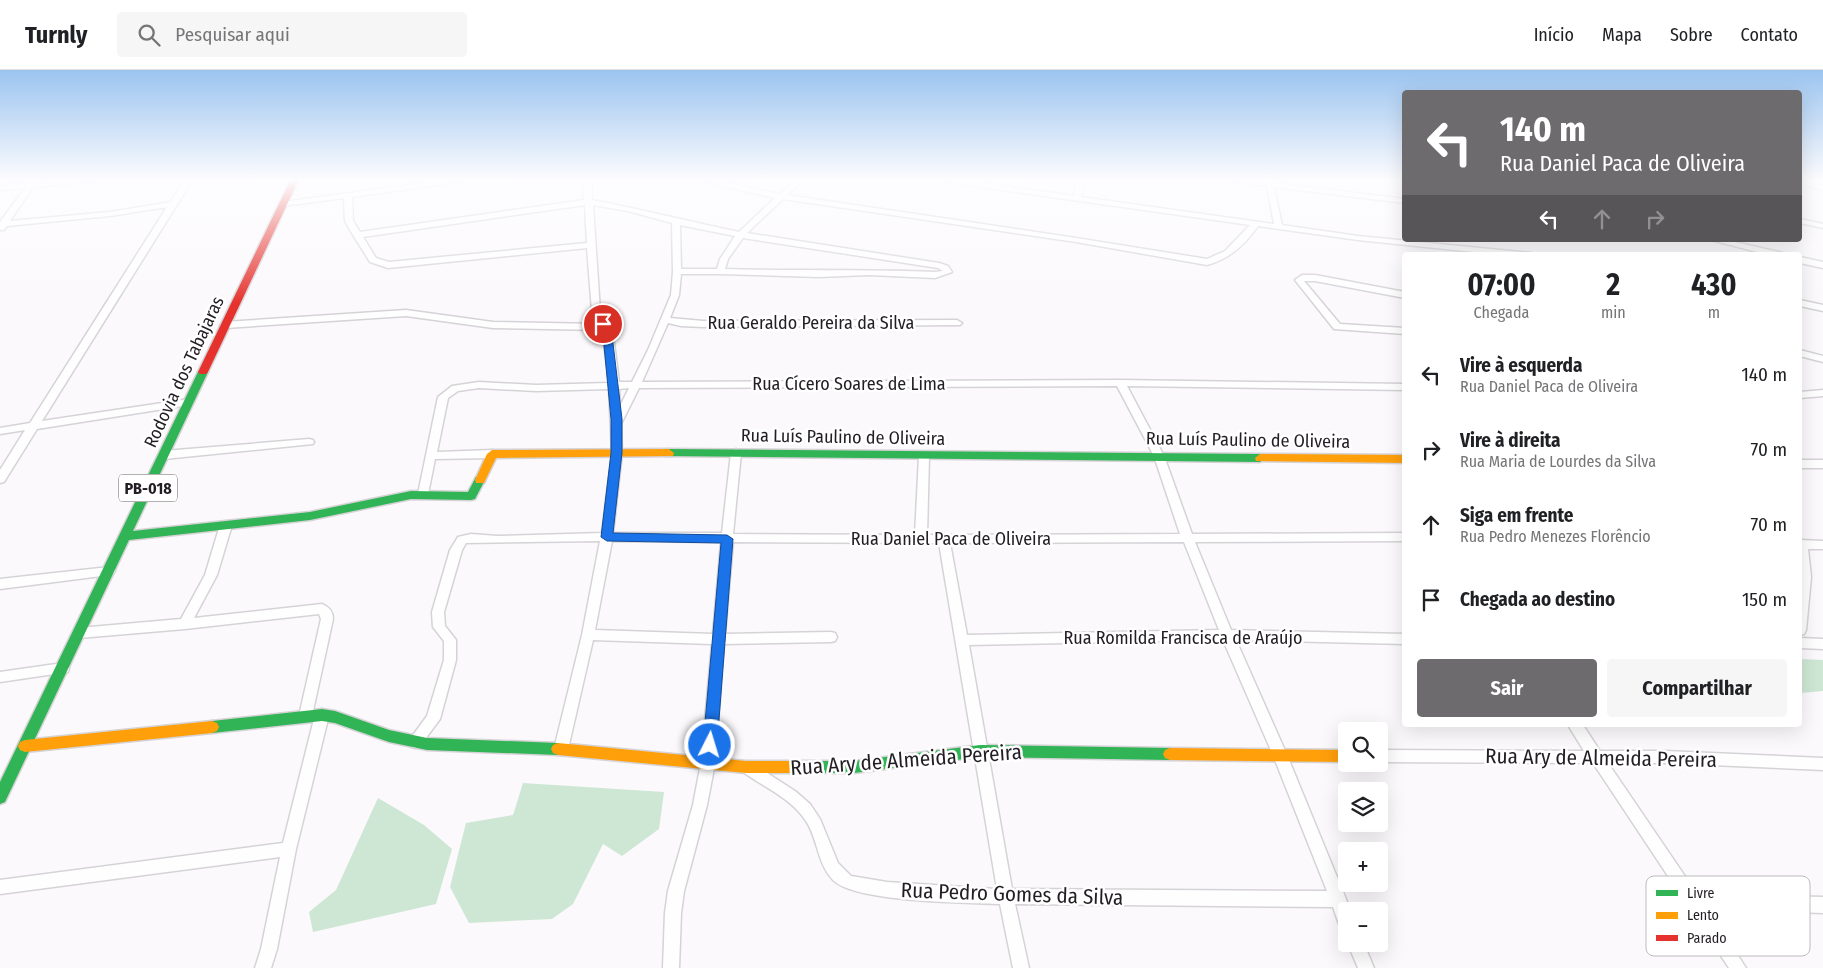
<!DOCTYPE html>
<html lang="pt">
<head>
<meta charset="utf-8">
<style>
	body { margin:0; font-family:"Fira Sans Condensed",sans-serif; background:#f6f6f6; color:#202124; height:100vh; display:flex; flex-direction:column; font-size:19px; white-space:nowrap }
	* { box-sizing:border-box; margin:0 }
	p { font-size:16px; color:#757577 }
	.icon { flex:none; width:28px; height:28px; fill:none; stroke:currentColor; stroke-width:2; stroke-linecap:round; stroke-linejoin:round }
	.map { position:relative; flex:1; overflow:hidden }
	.details { position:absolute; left:1402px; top:182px; width:400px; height:475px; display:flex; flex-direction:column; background:#fff; border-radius:5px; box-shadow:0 5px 20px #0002 }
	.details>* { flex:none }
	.banner { position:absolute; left:1402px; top:20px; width:400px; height:152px; border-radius:5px; box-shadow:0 5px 20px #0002; background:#6e6b6f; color:#fff; overflow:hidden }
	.controls { position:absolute; left:1338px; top:652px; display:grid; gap:10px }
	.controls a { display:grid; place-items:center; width:50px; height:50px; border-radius:5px; background:#fff; box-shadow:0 5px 20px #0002; font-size:25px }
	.pin { position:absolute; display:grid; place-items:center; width:42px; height:42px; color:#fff; margin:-21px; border:2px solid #fff; border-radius:50%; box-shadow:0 1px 5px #0007 }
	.me { position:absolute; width:55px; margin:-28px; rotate:5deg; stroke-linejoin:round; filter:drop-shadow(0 0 4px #0008) }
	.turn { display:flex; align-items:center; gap:18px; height:105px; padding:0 15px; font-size:22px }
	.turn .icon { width:65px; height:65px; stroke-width:2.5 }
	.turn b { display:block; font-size:35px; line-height:42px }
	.lanes { display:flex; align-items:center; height:48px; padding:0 15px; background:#0003; justify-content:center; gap:25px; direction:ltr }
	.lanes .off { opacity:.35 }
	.eta { display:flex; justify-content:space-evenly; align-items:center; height:85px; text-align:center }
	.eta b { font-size:30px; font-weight:700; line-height:35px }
	.primary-button { display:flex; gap:10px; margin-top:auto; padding:10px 15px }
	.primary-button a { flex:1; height:58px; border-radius:5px; background:#6e6b6f; color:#fff; font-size:20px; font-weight:700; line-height:58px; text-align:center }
	.primary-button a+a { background:#f6f6f6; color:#202124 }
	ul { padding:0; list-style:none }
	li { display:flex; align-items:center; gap:15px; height:75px; padding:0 15px }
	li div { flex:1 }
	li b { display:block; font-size:19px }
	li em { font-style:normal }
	header { display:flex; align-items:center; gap:30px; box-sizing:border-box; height:70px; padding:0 25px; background:#fff; border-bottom:1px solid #e0e0e0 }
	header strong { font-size:24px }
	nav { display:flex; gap:28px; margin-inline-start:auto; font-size:18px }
	.search { width:350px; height:45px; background:#f6f6f6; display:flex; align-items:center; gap:12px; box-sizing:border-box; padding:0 18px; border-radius:5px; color:#757577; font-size:19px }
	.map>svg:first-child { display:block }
</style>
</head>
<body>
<header>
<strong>Turnly</strong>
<div class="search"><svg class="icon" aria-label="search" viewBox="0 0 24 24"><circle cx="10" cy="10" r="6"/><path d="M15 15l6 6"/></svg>Pesquisar aqui</div>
<nav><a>Início</a><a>Mapa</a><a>Sobre</a><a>Contato</a></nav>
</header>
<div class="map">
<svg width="1823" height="898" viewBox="0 0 1823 898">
	<rect width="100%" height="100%" fill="#fbf9fc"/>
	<g fill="#cee7d4">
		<path d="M 1800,589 L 1823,590 L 1823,621 L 1800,623 Z"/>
		<path d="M 523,713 L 664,722 L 659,759 L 622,786 L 603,774 L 573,834 L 552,849 L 469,853 L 450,817 L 466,753 L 513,745 Z"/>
		<path d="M 378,728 L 424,755 L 452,779 L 436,834 L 313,862 L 309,842 L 336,820 Z"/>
	</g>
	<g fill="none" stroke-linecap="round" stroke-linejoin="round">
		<defs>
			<g id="street">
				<path d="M 83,109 L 110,109 L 106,111 L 33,117 L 10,151 L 110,142 L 171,132 L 185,109 L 193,109 L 42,351 L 189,329 L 194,332 L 189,335 L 37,359 L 4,412 L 0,413 L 0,400 L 25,360 L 0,364 L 0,358 L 30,353 L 167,137 L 110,146 L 7,156 L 4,160 L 0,160 L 0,152 L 25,118 L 0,120 L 0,116 L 28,113 L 33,110 L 36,113 Z"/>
				<path d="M 453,109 L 471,109 L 467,111 L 352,127 L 353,151 L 360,162 L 584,130 L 583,109 L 591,109 L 592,130 C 641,139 690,152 739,162 L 775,128 L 700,111 L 699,109 L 711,109 L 779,124 L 798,109 L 806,109 L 787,125 L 1076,168 L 1207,189 L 1225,181 L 1250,155 L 939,111 L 935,109 L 953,109 L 1074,126 L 1077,109 L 1085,109 L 1081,127 L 1274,154 L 1267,116 L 1225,111 L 1221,109 L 1241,109 L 1266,112 L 1265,109 L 1273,109 L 1273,113 L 1405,129 L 1405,133 L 1274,117 L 1282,155 L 1358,166 L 1531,183 L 1532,185 L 1503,185 L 1358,170 L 1258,156 C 1245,175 1229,189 1207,195 L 1076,172 L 783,129 L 747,163 L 939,193 L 948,196 L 952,202 L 935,208 L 869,205 L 819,207 L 720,204 L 681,204 L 679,225 L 670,248 L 703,251 L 957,250 L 962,253 L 960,255 L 703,257 L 681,256 L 668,253 L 642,312 L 1120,310 L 1405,314 L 1405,320 L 1127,316 L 1164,386 L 1192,464 L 1405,463 L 1405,471 L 1195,472 L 1231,560 L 1405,564 L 1405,574 L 1236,570 L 1287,685 L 1346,829 L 1350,841 L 1346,841 L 1346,859 L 1340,857 L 1333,837 L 1015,834 L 1029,898 L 1013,898 L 1000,834 C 966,833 854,832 833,810 C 817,793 818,769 806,751 C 792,729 764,717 743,702 L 741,698 L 743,694 L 748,692 L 753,694 L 795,721 L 810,734 L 820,749 L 838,793 L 851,806 L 887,812 L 997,819 L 939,473 L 733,472 L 725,564 L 831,562 L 835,563 L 837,567 L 835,571 L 831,572 L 724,574 L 715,693 L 707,735 L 684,821 L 681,843 L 679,898 L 663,898 L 665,843 L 668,821 L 693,735 L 701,693 L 712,574 L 593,570 L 568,679 L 566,683 L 561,685 L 556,683 L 554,679 L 582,565 L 600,471 L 466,473 L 462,480 L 444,542 L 445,556 L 456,570 L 456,590 L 440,649 L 420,676 L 415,678 L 410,676 L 408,672 L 427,646 L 444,590 L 444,571 L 433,557 L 432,542 L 450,480 L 458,467 L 471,464 L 497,466 L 602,463 L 612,383 L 609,319 L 536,321 L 479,318 L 458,321 L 448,328 L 437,382 L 492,380 L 497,384 L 492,388 L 435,389 L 428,424 L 423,428 L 419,427 L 418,424 L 438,327 L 452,316 L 479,312 L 536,315 L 609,313 L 603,265 L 601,260 L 493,258 L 406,246 L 225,258 L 220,255 L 225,252 L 406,240 L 493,252 L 598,254 L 592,241 L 587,178 L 388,198 L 370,192 L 353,165 L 345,151 L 344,128 L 283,136 L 279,134 L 283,132 ZM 585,135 L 587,173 L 389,192 L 376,188 L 363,167 ZM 593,135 L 628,141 L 672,153 L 673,202 L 671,225 L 648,280 L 632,312 L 619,312 L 613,265 L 600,241 ZM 680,155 L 735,166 L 720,189 L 717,199 L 681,199 ZM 743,168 L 938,198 L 943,201 L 935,202 C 865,199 795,201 725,199 L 728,189 ZM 1117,316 L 1154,386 L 1180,464 L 927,465 L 929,386 L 924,382 L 919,386 L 915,465 L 733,464 L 741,383 L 736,379 L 731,383 L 722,463 L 613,463 L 622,383 L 621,354 L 639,318 ZM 629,318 L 620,336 L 619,319 ZM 612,471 L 721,472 L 713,564 L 595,560 ZM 1184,472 L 1219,560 L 967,565 L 950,473 ZM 1223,570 L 1273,685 L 1327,821 L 1012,819 L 969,575 Z"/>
				<path d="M 1800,110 L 1823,116 L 1823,120 L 1800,114 Z"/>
				<path d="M 1800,149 L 1823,154 L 1823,158 L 1800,153 Z"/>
				<path d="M 1711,170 L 1726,170 L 1783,183 L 1784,185 L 1769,185 Z"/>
				<path d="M 1800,187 L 1823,192 L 1823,198 L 1800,193 Z"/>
				<path d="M 1302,205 L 1315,205 L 1405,222 L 1405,228 L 1315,211 L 1304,211 L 1340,254 L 1405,258 L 1405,264 L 1334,259 L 1295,210 Z"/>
				<path d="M 1800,230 L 1823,235 L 1823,241 L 1800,236 Z"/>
				<path d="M 1800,280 L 1823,286 L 1823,292 L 1800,286 Z"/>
				<path d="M 1823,320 L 1823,326 L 1800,328 L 1800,322 Z"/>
				<path d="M 309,369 L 313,370 L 314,372 L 313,374 L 164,389 L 159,385 L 164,381 Z"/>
				<rect x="1800" y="390" width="23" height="8"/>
				<path d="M 226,451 L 232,455 L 217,505 L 194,548 L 322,534 C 329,537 333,541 333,549 L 311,650 L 306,652 L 301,650 L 299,646 L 321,549 L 319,544 L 185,559 L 79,568 L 75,567 L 73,563 L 75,559 L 79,558 L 181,549 L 205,505 L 220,455 Z"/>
				<path d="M 1800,470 L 1823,471 L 1823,479 L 1808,479 L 1811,507 L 1806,560 L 1804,564 L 1800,565 Z"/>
				<path d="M 109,497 L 113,498 L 115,501 L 113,504 L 109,505 L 0,519 L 0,509 Z"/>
				<path d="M 1800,568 L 1823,569 L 1823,579 L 1800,578 Z"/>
				<path d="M 63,593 L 68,594 L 69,598 L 68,602 L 0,612 L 0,602 Z"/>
				<path d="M 322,639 L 327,641 L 329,645 L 296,779 L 277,879 L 271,898 L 255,898 L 261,879 L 280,787 L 0,824 L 0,810 L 283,773 L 315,645 L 317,641 Z"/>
				<path d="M 1568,655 L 1583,655 L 1600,681 L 1665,681 L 1823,688 L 1823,700 L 1665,693 L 1608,693 L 1697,824 L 1823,827 L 1823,843 L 1708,839 L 1746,898 L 1729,898 L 1593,693 L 1379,692 L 1379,680 L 1584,681 Z"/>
				<path d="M 1348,874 L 1364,874 L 1374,898 L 1358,898 Z"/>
			</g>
			<g id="fast">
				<path d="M 203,299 L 208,302 L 133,461 L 310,442 L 411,421 L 468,422 L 476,407 L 484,407 L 485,410 L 475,429 L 471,430 L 411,429 L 310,450 L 129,470 L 5,732 L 0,734 L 0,712 L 198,302 Z"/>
				<path d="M 669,379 L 1260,384 L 1265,388 L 1260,392 L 665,386 L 664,383 Z"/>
				<path d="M 322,639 L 335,641 L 389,660 L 427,668 L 558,673 L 563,675 L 565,679 L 563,683 L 558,685 L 427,680 L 389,672 L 335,653 L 322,651 L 212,663 L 207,661 L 205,657 L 207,653 L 212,651 Z"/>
				<path d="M 980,675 L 1170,678 L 1175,680 L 1177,684 L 1175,688 L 1170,690 L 980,687 L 854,703 L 793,703 L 788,701 L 786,697 L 788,693 L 793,691 L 854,691 Z"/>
			</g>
			<g id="slow">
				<path d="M 669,379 L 674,383 L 673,386 L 496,388 L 484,413 L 476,413 L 475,410 L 487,384 L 492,380 Z"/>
				<path d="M 1260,384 L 1405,385 L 1405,393 L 1256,391 L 1255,388 Z"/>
				<path d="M 212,651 L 217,653 L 219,657 L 217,661 L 212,663 L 25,682 L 20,680 L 18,676 L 20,672 L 25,670 Z"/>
				<path d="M 558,673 L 746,691 L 793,691 L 798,693 L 800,697 L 798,701 L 793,703 L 746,703 L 558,685 L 553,683 L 551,679 L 553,675 Z"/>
				<path d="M 1170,678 L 1346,680 L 1346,692 L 1170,690 L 1165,688 L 1163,684 L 1165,680 Z"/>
			</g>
			<path id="jam" d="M 291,109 L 299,109 L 208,302 L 206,304 L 200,304 L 198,302 Z"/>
		</defs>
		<use href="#street" stroke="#d6d3d7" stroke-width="3"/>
		<use href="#fast" stroke="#d6d3d7" stroke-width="3"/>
		<use href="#slow" stroke="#d6d3d7" stroke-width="3"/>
		<use href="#jam" stroke="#d6d3d7" stroke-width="3"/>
		<use href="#street" fill="#fefeff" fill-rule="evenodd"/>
		<use href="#fast" fill="#30b455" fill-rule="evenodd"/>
		<use href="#slow" fill="#ff9f0a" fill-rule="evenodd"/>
		<use href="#jam" fill="#e5322d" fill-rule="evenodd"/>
	</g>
	<linearGradient id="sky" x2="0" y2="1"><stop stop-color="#9bc4f0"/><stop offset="0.47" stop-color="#fdfcfe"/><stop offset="1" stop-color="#fdfcfe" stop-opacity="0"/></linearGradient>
	<rect width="1823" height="234" fill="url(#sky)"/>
	<path fill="#1a73e8" stroke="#114b97" d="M 603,251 L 607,254 L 612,265 L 622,349 L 622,383 L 613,463 L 727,465 L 733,469 L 717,675 L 715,680 L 710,681 L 705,680 L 703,675 L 721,473 L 607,471 L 601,467 L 611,383 L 611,349 L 603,265 L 598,254 Z"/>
	<g text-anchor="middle" stroke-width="5" stroke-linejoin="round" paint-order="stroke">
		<rect fill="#fff" stroke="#646265" stroke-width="1" x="119" y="404.5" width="58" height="27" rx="4"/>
		<g font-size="16" font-weight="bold" fill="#221e23">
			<text x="148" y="424">PB-018</text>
		</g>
		<g font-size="18" fill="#221e23" stroke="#fff">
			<text x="811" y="259">Rua Geraldo Pereira da Silva</text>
			<text transform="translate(184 302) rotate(-65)" y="6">Rodovia dos Tabajaras</text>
			<text x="849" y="320">Rua Cícero Soares de Lima</text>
			<text transform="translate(843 367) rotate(1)" y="6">Rua Luís Paulino de Oliveira</text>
			<text transform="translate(1248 370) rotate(1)" y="6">Rua Luís Paulino de Oliveira</text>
			<text x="951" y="475">Rua Daniel Paca de Oliveira</text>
			<text x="1183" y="574">Rua Romilda Francisca de Araújo</text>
		</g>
		<g font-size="21" fill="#221e23" stroke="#fff">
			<text transform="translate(1601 688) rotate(1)" y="7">Rua Ary de Almeida Pereira</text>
			<text transform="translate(906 690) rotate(-4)" y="7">Rua Ary de Almeida Pereira</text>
			<text transform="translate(1012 824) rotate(2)" y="7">Rua Pedro Gomes da Silva</text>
		</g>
	</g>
	<rect x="1646" y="806" width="164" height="80" rx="8" fill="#fff" stroke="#bdbcbd" stroke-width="1"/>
	<rect x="1656" y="820" width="22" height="6" fill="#30b455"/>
	<rect x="1656" y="842" width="22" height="7" fill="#ff9f0a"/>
	<rect x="1656" y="865" width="22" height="6" fill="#e5322d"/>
	<g font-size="14" fill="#221e23">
		<text x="1687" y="828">Livre</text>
		<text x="1687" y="850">Lento</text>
		<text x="1687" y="873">Parado</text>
	</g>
</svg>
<div class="controls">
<a><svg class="icon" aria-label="search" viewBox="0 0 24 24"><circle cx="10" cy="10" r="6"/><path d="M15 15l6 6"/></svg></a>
<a><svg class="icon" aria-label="layers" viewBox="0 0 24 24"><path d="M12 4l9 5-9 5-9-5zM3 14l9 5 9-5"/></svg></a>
<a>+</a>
<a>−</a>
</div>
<div class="pin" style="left:603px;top:254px;background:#d93025"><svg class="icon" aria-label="arrive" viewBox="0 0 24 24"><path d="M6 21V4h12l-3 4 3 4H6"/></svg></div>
<svg class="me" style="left:710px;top:675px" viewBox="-20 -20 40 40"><circle r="17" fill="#1a73e8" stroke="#fff" stroke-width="3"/><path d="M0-11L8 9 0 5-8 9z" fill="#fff"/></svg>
<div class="banner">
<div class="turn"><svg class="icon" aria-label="left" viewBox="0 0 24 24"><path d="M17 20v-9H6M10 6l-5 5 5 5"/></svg><div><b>140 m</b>Rua Daniel Paca de Oliveira</div></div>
<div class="lanes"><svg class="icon" aria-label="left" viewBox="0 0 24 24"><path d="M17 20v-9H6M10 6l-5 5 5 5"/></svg><svg class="icon off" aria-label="ahead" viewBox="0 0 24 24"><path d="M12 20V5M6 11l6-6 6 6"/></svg><svg class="icon off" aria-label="right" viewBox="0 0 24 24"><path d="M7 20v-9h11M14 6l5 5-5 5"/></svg></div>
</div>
<section class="details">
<div class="eta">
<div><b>07:00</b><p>Chegada</p></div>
<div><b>2</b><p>min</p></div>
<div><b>430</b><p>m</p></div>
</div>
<ul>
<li><svg class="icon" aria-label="left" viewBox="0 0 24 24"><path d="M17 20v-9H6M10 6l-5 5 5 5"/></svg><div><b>Vire à esquerda</b><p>Rua Daniel Paca de Oliveira</p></div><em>140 m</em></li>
<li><svg class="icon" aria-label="right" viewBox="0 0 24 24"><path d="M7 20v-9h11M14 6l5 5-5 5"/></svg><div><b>Vire à direita</b><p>Rua Maria de Lourdes da Silva</p></div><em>70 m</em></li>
<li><svg class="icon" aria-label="ahead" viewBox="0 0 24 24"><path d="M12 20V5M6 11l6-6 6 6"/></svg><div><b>Siga em frente</b><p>Rua Pedro Menezes Florêncio</p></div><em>70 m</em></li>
<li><svg class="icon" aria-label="arrive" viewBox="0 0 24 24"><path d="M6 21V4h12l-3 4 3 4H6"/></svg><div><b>Chegada ao destino</b></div><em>150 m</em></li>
</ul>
<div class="primary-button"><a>Sair</a><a>Compartilhar</a></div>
</section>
</div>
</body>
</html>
